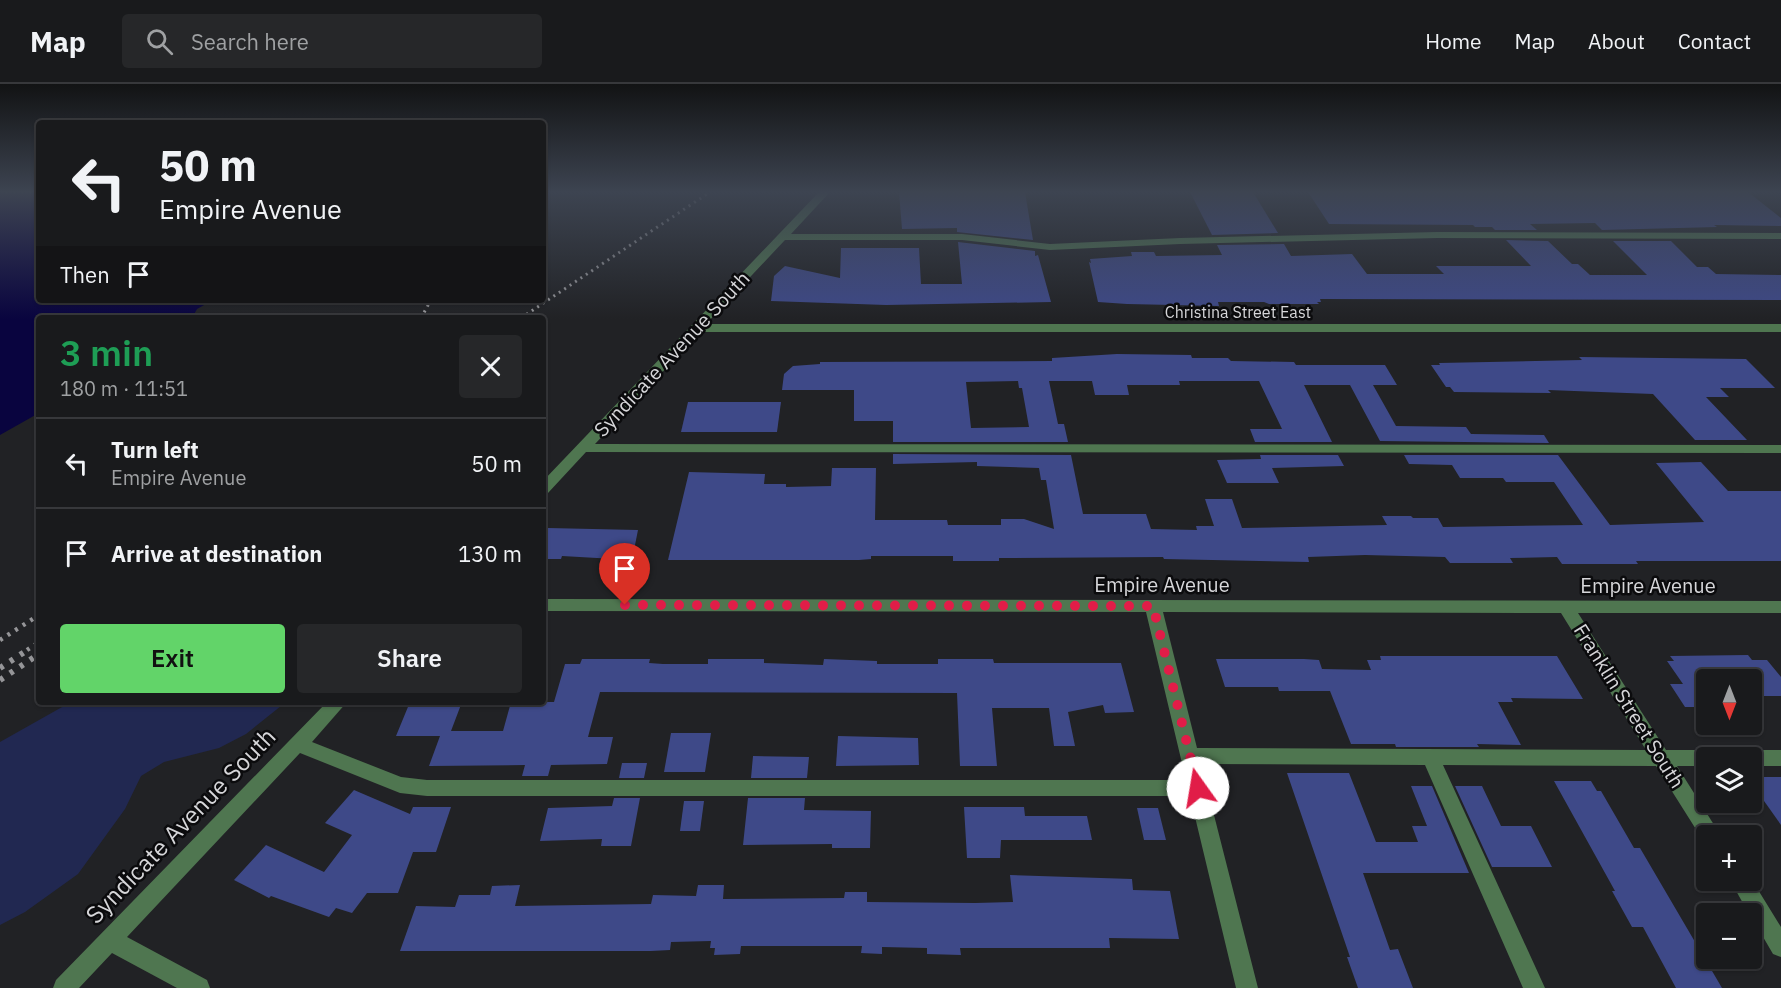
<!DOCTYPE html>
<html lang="en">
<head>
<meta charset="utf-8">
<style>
	body { margin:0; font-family:"IBM Plex Sans",sans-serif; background:#262729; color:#f1f3f6; height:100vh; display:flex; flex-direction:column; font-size:22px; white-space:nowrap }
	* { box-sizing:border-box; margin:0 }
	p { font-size:20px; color:#9fa1a3 }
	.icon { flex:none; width:33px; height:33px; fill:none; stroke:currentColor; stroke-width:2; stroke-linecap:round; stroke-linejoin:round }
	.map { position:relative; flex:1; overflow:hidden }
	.sheet { position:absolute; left:36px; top:231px; width:510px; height:390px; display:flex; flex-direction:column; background:#191a1c; border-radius:6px; box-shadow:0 2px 4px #0004,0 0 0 2px #37383b }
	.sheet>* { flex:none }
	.guide { position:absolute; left:36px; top:36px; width:510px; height:183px; border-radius:6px; box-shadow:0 2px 4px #0004,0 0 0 2px #37383b; background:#191a1c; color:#f1f3f6; overflow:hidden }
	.needle { width:39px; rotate:180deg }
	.buttons { position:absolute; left:1696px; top:585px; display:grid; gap:12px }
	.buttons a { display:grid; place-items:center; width:66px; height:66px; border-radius:6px; background:#191a1c; box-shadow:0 2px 4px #0004,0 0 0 2px #37383b; font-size:30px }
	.pin { position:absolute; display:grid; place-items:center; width:51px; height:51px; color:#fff; margin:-62px -26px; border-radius:50% 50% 50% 0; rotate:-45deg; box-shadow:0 0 6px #0007 }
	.pin .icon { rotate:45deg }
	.me { position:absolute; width:66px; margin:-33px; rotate:347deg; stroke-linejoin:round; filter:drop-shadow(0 0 4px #0008) }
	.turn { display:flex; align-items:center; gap:21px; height:126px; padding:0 24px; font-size:27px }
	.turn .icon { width:78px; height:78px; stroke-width:2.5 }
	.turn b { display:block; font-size:42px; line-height:51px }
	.then { display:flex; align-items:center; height:57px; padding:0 24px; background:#0003; gap:12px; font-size:22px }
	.round { display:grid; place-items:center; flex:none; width:63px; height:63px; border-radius:6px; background:#262729 }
	.head { display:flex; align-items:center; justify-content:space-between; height:102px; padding:0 24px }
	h1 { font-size:36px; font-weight:600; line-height:45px; color:#1e9e55 }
	.primary-button { display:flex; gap:12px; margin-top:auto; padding:12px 24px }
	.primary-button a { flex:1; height:69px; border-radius:6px; background:#62d469; color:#111; font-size:24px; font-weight:600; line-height:69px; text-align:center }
	.primary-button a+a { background:#262729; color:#f1f3f6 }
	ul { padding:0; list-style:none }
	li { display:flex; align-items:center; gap:18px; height:90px; padding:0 24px; border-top:2px solid #37383b }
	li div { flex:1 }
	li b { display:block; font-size:22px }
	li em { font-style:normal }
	header { display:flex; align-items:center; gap:36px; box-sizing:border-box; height:84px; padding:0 30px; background:#191a1c; border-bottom:2px solid #37383b }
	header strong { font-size:28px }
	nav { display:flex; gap:33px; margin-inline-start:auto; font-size:21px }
	.search { width:420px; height:54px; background:#262729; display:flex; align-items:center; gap:15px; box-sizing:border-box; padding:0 21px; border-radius:6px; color:#9fa1a3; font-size:22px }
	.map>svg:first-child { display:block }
</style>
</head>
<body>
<header>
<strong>Map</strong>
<div class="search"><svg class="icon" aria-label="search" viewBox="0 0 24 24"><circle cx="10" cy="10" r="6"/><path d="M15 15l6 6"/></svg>Search here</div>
<nav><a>Home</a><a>Map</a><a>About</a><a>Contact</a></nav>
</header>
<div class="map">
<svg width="1781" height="904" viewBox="0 0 1781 904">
	<rect width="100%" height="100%" fill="#212225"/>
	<path fill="#212851" d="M 71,618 L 286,618 L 246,650 L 219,664 L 164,678 L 141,692 L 125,725 L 78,790 L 25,828 L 0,841 L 0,658 Z"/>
	<path fill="#09043f" d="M 0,108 L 39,108 L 39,216 L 213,216 L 197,225 L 192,234 L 39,234 L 39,329 L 0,351 Z"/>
	<g fill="#3e4988" fill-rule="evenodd">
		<path d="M 899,108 L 1025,108 L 1033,156 L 957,148 L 957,144 L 902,145 Z"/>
		<path d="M 1190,108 L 1253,108 L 1278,149 L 1212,151 Z"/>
		<path d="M 1308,108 L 1748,108 L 1781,134 L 1781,142 L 1714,141 L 1717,143 L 1602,146 L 1595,139 L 1530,140 L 1537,146 L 1495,146 L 1492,143 L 1475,143 L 1473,141 L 1329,140 Z"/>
		<path d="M 1506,156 L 1548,157 L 1572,180 L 1578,180 L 1590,191 L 1647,191 L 1613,157 L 1671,157 L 1697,183 L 1708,183 L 1716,190 L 1781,191 L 1781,216 L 1320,215 L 1321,218 L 1317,218 L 1319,220 L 1269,220 L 1264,218 L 1218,218 L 1219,222 L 1127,220 L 1098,218 L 1089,178 L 1091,179 L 1090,175 L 1132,172 L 1131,168 L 1154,168 L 1156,172 L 1222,171 L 1217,161 L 1284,160 L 1291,172 L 1352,170 L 1367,190 L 1444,190 L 1436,182 L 1531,182 Z"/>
		<path d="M 958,158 L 1035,167 L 1035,172 L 1038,171 L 1051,218 L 886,221 L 771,217 L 774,192 L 785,182 L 840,194 L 841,164 L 919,164 L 921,200 L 962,200 Z"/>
		<path d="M 1117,270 L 1191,271 L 1192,274 L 1228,274 L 1231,277 L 1294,278 L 1296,281 L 1385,281 L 1397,301 L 1373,301 L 1396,342 L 1466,343 L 1471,350 L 1544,351 L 1549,359 L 1380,357 L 1350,301 L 1304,301 L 1332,358 L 1255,358 L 1250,345 L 1282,345 L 1259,297 L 1179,297 L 1180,301 L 1127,301 L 1129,311 L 1095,311 L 1092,297 L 1049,297 L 1058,340 L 1064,340 L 1068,358 L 893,358 L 893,337 L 854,337 L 854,306 L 782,306 L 784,290 L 793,282 L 820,280 L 820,278 L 1052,277 L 1052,274 ZM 1018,297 L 1019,304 L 1022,304 L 1029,343 L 971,344 L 966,298 Z"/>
		<path d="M 1579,273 L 1746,275 L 1775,304 L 1720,304 L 1729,313 L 1706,313 L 1747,356 L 1695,356 L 1653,310 L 1548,306 L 1551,309 L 1454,308 L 1450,303 L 1446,303 L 1431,281 L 1440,281 L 1439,279 L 1582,276 Z"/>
		<path d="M 688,318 L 781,318 L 777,348 L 681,348 Z"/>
		<path d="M 893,370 L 1071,371 L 1083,430 L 1146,430 L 1151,445 L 1197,446 L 1196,442 L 1214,442 L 1205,415 L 1232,415 L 1242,444 L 1387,441 L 1382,432 L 1411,432 L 1413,434 L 1438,434 L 1443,443 L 1583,441 L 1554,398 L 1506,398 L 1503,394 L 1460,394 L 1452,381 L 1409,380 L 1404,371 L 1558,371 L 1610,441 L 1704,438 L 1656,379 L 1701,378 L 1728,407 L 1781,407 L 1781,477 L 1636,477 L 1638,480 L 1562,480 L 1557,473 L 1510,474 L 1513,479 L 1450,479 L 1445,473 L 1365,471 L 1308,473 L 1309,478 L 1164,475 L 1163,473 L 999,474 L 999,477 L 953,477 L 953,472 L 871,472 L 871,475 L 859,476 L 668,476 L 689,388 L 765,390 L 764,400 L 786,400 L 786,403 L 831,402 L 832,384 L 876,384 L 875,436 L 947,436 L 948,441 L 1001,441 L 1001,435 L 1024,435 L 1054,445 L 1046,396 L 1041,396 L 1039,384 L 977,382 L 977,378 L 893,380 Z"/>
		<path d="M 1260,371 L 1338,371 L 1344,382 L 1272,384 L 1279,399 L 1227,399 L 1217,376 L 1261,375 Z"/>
		<path d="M 548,444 L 638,446 L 632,476 L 562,472 L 561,475 L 543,475 L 543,459 Z"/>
		<path d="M 1748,571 L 1752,576 L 1767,576 L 1781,593 L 1781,612 L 1752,612 L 1752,596 L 1707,596 L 1707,635 L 1699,623 L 1685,623 L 1670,600 L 1683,600 L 1667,577 L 1674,577 L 1670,572 Z"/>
		<path d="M 1380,572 L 1557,572 L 1583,615 L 1511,614 L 1513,618 L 1498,618 L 1521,661 L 1477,660 L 1479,663 L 1396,663 L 1395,660 L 1351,660 L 1330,607 L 1279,607 L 1278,603 L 1225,603 L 1216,575 L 1304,575 L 1319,576 L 1322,585 L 1371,586 L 1367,576 L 1381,576 Z"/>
		<path d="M 582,575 L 650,575 L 649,579 L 663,580 L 708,580 L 708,575 L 764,575 L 764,579 L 823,581 L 824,575 L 877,577 L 877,580 L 938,580 L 938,575 L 993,575 L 994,579 L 1121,579 L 1134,628 L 1105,629 L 1103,621 L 1068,628 L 1075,662 L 1054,662 L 1049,624 L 992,624 L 997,682 L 960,682 L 957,609 L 600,608 L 588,653 L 613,653 L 607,680 L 551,681 L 548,692 L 522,692 L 525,681 L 429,682 L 440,652 L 396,652 L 410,618 L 462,618 L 451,647 L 503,647 L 511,618 L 554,618 L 565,580 L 580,580 Z"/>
		<path d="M 671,649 L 711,649 L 705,688 L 664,688 Z"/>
		<path d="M 838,652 L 918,654 L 919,681 L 836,682 Z"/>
		<path d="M 753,672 L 809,673 L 807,694 L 751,694 Z"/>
		<path d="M 622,679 L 647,679 L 644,694 L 619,694 Z"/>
		<path d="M 1287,689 L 1349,689 L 1376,758 L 1418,758 L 1412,742 L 1427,742 L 1411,702 L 1432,702 L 1469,789 L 1363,789 L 1390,866 L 1398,865 L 1413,904 L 1358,904 L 1347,873 L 1350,873 Z"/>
		<path d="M 1752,693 L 1781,693 L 1781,741 L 1752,700 Z"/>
		<path d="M 1554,697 L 1591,697 L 1597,707 L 1601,707 L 1634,764 L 1640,764 L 1722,904 L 1676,904 L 1643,843 L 1632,843 L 1612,807 L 1615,807 Z"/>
		<path d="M 1455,702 L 1482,702 L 1501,742 L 1531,742 L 1552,783 L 1492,783 Z"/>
		<path d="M 354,706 L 410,730 L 413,723 L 451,723 L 436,768 L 413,768 L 398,809 L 367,809 L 352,829 L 336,824 L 329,833 L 271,812 L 269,814 L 234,796 L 266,761 L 324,788 L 352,751 L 325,739 Z"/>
		<path d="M 614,714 L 640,714 L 631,762 L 601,762 L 602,755 L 540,757 L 548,724 L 612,722 Z"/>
		<path d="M 748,714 L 805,714 L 804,726 L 871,727 L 870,764 L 832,764 L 832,760 L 743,761 Z"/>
		<path d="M 684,717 L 704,717 L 700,747 L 680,747 Z"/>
		<path d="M 964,723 L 1024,723 L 1025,732 L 1087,732 L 1092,756 L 1001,756 L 1000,774 L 967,774 Z"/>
		<path d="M 1137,724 L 1158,724 L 1166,756 L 1144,756 Z"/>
		<path d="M 1010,791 L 1132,795 L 1133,806 L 1170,807 L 1179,855 L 1109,854 L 1110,864 L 960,864 L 961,871 L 927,870 L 927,864 L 882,863 L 882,870 L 861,869 L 862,862 L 741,862 L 740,870 L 714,871 L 715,864 L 710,864 L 711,857 L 671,858 L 670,866 L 651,867 L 400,867 L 416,822 L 455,823 L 459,811 L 490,811 L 492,802 L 520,801 L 515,822 L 651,820 L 653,811 L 696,812 L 698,801 L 724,801 L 723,815 L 844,814 L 845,808 L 867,808 L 867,818 L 975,819 L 1013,818 Z"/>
	</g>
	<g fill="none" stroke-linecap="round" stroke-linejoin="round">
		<g fill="#4f7650" fill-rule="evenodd">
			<path d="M 819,108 L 830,108 L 791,150 L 962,150 L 1050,160 L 1180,154 L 1437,148 L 1781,149 L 1781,155 L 1437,154 L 1180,160 L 1050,166 L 962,156 L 785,156 L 706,240 L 1781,240 L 1781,248 L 700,248 L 595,360 L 1781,361 L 1781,369 L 586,368 L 548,409 L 543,411 L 543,397 Z"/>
			<path d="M 543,515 L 1781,517 L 1781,529 L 1578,529 L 1666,666 L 1781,666 L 1781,682 L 1752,682 L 1752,674 L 1707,674 L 1707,682 L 1677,682 L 1721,752 L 1707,752 L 1707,759 L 1704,758 L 1656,682 L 1443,681 L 1545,904 L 1523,904 L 1425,681 L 1201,680 L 1258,904 L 1236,904 L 1190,712 L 427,712 L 400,709 L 300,669 L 127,853 L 207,896 L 210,904 L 177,904 L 112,869 L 79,904 L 53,904 L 56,896 L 327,618 L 347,618 L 312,658 L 401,693 L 427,696 L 1186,696 L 1146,528 L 543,527 ZM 1163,528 L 1561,529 L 1646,666 L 1197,664 Z"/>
			<path d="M 1730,796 L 1752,796 L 1781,843 L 1781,873 L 1773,870 L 1752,834 L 1752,830 L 1749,830 Z"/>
		</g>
		<g stroke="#959598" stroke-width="3" stroke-dasharray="2 4.5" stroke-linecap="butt">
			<path d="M 421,234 L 431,216"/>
			<path d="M 521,234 L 710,108"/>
		</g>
		<g stroke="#959598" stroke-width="4.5" stroke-dasharray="3 6" stroke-linecap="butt">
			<path d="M 0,556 L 39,531"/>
			<path d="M 27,566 L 39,558"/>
		</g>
		<g stroke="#959598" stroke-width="6" stroke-dasharray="4 8" stroke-linecap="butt">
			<path d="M 0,584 L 29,565"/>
			<path d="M 0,596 L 39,570"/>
		</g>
	</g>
	<linearGradient id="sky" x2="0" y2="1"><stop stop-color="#121314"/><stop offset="0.46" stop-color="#3d4451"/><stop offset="1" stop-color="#3d4451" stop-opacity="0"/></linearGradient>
	<rect width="1781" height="235" fill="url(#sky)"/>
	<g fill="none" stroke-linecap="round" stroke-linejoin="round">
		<path stroke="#e11d48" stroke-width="10" stroke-dasharray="0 18" d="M 625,521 L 1153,522 L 1198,704"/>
	</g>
	<g text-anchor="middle" stroke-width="5" stroke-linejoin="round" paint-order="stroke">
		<g font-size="16" fill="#d6d6d9" stroke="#0b0b0d">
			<text x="1238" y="234">Christina Street East</text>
		</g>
		<g font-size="20" fill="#d6d6d9" stroke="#0b0b0d">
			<text transform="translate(672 270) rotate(-47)" y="7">Syndicate Avenue South</text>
			<text x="1162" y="508">Empire Avenue</text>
			<text x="1648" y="509">Empire Avenue</text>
			<text transform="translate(1629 622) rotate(58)" y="7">Franklin Street South</text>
		</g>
		<g font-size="24" fill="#d6d6d9" stroke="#0b0b0d">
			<text transform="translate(181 742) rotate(-46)" y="8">Syndicate Avenue South</text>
		</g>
	</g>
</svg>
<div class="buttons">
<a><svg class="needle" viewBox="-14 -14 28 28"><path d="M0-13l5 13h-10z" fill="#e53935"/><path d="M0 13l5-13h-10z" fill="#9fa1a3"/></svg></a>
<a><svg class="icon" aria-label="layers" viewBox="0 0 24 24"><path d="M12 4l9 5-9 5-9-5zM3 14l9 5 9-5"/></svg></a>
<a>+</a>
<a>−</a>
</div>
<div class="pin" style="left:625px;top:521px;background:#d93025"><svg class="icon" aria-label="arrive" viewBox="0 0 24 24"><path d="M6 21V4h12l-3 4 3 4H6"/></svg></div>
<svg class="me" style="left:1198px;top:704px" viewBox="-20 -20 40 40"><circle r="19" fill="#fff"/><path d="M0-13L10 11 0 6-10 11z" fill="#e11d48"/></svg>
<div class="guide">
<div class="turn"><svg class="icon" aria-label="left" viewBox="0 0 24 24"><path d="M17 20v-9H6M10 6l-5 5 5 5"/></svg><div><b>50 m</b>Empire Avenue</div></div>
<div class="then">Then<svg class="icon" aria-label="arrive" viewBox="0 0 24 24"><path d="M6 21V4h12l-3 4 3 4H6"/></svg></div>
</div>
<section class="sheet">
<div class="head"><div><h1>3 min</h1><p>180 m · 11:51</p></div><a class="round"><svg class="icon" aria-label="close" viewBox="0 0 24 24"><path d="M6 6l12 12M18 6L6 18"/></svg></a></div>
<ul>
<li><svg class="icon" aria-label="left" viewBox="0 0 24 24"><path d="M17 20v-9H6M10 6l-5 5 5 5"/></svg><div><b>Turn left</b><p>Empire Avenue</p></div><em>50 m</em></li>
<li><svg class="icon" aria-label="arrive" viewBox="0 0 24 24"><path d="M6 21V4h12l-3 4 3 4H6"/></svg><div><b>Arrive at destination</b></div><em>130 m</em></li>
</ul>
<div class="primary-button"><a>Exit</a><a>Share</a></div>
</section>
</div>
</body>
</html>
